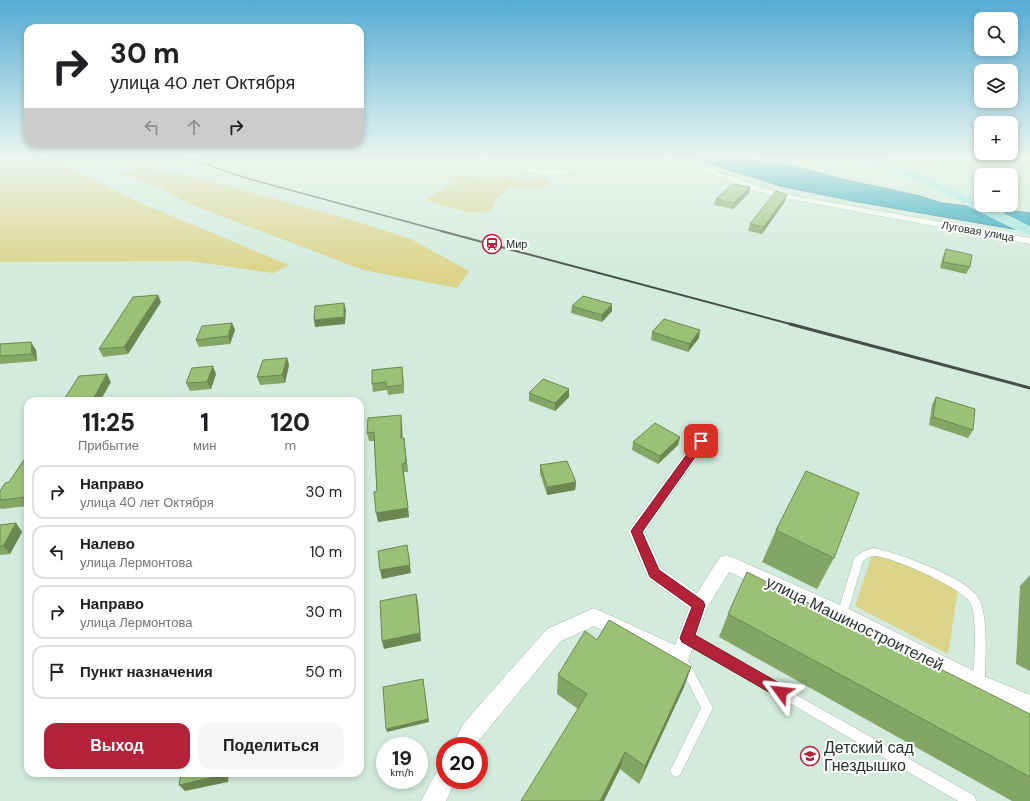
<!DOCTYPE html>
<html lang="ru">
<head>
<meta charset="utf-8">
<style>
	body { margin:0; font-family:"DM Sans",sans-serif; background:#f6f6f6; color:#202124; height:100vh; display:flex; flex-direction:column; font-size:15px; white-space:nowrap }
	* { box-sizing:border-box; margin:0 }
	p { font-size:13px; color:#757577 }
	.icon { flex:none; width:22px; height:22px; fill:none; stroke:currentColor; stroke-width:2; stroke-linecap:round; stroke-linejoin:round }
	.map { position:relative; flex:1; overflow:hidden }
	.sheet { position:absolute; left:24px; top:397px; width:340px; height:380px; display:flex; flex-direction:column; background:#fff; border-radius:12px; box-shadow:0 2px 6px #0003 }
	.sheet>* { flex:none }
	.hud { position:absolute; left:24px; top:24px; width:340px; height:122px; border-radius:12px; box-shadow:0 2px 6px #0003; background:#fff; color:#202124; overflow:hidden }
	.tools { position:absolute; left:974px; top:12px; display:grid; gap:8px }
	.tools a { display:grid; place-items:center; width:44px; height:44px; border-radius:8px; background:#fff; box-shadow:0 2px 6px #0003; font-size:20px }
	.speed { position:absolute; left:376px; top:737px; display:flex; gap:8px; font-size:20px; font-weight:700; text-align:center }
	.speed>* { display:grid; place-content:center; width:52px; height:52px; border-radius:50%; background:#fff; box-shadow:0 2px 6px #0003; line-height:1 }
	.speed small { font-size:10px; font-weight:400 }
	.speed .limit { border:6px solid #d22; background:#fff; color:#111 }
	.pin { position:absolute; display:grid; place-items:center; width:34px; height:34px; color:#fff; margin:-17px; border-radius:8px; box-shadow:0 2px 6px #0006 }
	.me { position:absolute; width:44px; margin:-22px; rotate:300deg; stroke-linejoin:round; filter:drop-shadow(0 0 3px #0008) }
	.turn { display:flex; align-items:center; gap:14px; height:84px; padding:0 20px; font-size:18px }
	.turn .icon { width:52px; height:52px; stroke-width:2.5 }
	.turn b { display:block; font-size:28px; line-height:34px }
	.lanes { display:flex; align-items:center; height:38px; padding:0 20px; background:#0003; justify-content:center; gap:20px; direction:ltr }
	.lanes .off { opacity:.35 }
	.eta { display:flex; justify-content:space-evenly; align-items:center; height:68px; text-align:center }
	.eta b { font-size:24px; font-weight:800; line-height:28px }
	.button { display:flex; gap:8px; margin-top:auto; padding:8px 20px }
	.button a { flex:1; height:46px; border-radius:12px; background:#b42239; color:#fff; font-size:16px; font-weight:800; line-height:46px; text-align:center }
	.button a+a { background:#f6f6f6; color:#202124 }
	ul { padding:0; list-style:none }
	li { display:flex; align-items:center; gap:12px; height:54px; margin:0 8px 6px; padding:0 12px; border:2px solid #e0e0e0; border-radius:12px }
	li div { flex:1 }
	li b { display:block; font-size:15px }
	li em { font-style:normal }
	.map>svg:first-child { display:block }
</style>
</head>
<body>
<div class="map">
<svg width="1030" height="801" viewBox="0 0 1030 801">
	<rect width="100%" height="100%" fill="#d2ebdc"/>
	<g fill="#dcd489">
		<path d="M 0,159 L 50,159 L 143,204 L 289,265 L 273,273 L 190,261 L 0,262 Z"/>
		<path d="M 883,159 L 1030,159 L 1030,168 L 986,169 L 909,167 Z"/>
		<path d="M 143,166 L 207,180 L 355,221 L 411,239 L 469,271 L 457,288 L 363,270 L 190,204 L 158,187 L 119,174 Z"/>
		<path d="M 439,174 L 487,178 L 512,177 L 529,180 L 542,177 L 551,182 L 541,188 L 511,187 L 496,199 L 491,211 L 467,212 L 425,200 L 460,180 Z"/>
		<path d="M 874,549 L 959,583 L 948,654 L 855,606 Z"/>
	</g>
	<path fill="#18a0b9" stroke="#1d7f8f" d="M 696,159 L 754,159 L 759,162 L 793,166 L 842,179 L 920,196 L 942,203 L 1030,213 L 1030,232 L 858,202 L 780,186 Z"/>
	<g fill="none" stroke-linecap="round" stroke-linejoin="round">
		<defs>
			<g id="service">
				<path d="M 873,548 C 896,552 965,577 978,597 C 989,615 985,661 985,682 L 983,686 L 979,687 L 975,686 L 973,682 C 974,664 978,617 970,602 C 962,588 891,556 874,556 C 870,556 866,559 863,561 L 846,618 L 842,620 L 838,618 L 837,615 L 854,559 C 858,553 867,550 873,548 Z"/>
				<path d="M 687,633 L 975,796 L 976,801 L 958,801 L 683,641 L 682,638 L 683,635 Z"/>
				<path d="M 685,661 L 689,662 L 713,708 L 680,775 L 676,777 L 672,775 L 670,771 L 701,708 L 680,666 L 681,662 Z"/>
			</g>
			<g id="minor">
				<path d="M 471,159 C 501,159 530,173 561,170 C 576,168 590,159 606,159 L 562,174 L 531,173 Z"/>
				<path d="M 666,159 C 698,159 729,177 759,187 C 769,190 779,192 789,195 L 1030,238 L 1030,244 L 789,199 L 755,191 L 705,171 Z"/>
				<path d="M 701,436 L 706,438 L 708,441 L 645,532 L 661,568 L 697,593 L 720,557 L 726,555 L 732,557 L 849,609 L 986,677 L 1030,695 L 1030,717 L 972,691 L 835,621 L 729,572 L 707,608 L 687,664 L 680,667 L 673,664 L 594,626 L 561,641 L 479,740 L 475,746 L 452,746 L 463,724 L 547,629 L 594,608 L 675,645 L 689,608 L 648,578 L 628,531 L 696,438 Z"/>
				<path d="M 445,767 L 445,780 L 456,780 L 446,801 L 421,801 L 437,771 Z"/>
			</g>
			<path id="primary" d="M 862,159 L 879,159 L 892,164 L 934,180 L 981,202 L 981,205 L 987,205 L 1030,227 L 1030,236 L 926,185 L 863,161 Z"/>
		</defs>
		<use href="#service" stroke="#a1b9ab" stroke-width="1"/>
		<use href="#minor" stroke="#a1b9ab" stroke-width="1"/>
		<use href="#primary" stroke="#fff" stroke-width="1"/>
		<use href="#service" fill="#fff" fill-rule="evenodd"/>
		<use href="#minor" fill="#fff" fill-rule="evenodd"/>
		<use href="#primary" fill="#9ee6df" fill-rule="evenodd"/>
		<path stroke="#424e47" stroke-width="1.5" d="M 190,159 L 246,178 L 445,232"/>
		<path stroke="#424e47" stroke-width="2" d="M 441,231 L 794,325"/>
		<path stroke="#424e47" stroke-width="3" d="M 790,324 L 1030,388"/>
	</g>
	<g fill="#84a665">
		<path d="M 750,187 L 749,193 L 733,209 L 714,205 L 716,199 Z"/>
		<path d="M 785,201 L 762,234 L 748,231 L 750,224 Z"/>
		<path d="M 946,249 L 970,267 L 966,274 L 940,268 L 943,256 Z"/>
		<path d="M 161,302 L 128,354 L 103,357 L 99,349 Z"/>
		<path d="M 572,306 L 612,311 L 602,322 L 571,313 Z"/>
		<path d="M 232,323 L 235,330 L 230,344 L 199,347 L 196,340 Z"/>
		<path d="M 652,332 L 699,338 L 688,352 L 651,340 Z"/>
		<path d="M 0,344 L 36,350 L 37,361 L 0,364 Z"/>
		<path d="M 287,358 L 289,365 L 285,383 L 260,385 L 257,377 Z"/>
		<path d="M 216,374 L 211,389 L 190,391 L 186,383 Z"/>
		<path d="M 403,375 L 404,393 L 388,395 L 387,390 L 373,392 L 372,384 Z"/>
		<path d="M 529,393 L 569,397 L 555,411 L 529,401 Z"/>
		<path d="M 936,397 L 973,430 L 968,438 L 929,425 L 932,405 Z"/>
		<path d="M 402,423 L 402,438 L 404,438 L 405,446 L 408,472 L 404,472 L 409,517 L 378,522 L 374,441 L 369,441 L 367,433 Z"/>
		<path d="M 680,437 L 678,445 L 658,464 L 632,450 L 633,442 Z"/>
		<path d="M 28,454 L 28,506 L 1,509 L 0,508 L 0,491 L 9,482 Z"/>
		<path d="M 540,465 L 576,482 L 575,490 L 547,495 L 540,473 Z"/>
		<path d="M 16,523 L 22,532 L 10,554 L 0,555 L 0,525 Z"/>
		<path d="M 776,530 L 834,558 L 817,589 L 762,562 Z"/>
		<path d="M 1030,575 L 1030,671 L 1016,664 L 1020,586 Z"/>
		<path d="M 728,614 L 1030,714 L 1030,801 L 1012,801 L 719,637 Z"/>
		<path d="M 597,640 L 691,667 L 684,687 L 639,784 L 620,769 L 578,709 L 557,694 L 558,675 Z"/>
	</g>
	<g fill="#6c8752">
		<path d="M 750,187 L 749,193 L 733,209 L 734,203 Z"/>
		<path d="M 787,195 L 785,201 L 762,234 L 764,227 Z"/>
		<path d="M 158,295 L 161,302 L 128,354 L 124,347 Z"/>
		<path d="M 344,303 L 346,310 L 345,324 L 315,327 L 314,320 Z"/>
		<path d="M 612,304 L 612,311 L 602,322 L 602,315 Z"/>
		<path d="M 232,323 L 235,330 L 230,344 L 228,336 Z"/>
		<path d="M 700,330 L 699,338 L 688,352 L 690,344 Z"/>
		<path d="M 31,342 L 36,350 L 37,361 L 32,354 Z"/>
		<path d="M 287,358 L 289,365 L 285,383 L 282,375 Z"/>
		<path d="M 213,366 L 216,374 L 211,389 L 207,382 Z"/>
		<path d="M 402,367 L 403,375 L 404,393 L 403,385 Z"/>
		<path d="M 107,374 L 111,382 L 100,401 L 92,401 Z"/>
		<path d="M 569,389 L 569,397 L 555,411 L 555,403 Z"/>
		<path d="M 401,415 L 402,423 L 403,446 L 401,438 Z"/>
		<path d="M 680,437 L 678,445 L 658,464 L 660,456 Z"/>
		<path d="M 404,438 L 405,446 L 408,472 L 406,463 Z"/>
		<path d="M 402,464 L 409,517 L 378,522 L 376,513 Z"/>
		<path d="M 576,482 L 575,490 L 547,495 L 547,487 Z"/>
		<path d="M 16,523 L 22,532 L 10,554 L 3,546 Z"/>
		<path d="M 407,545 L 411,573 L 382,579 L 380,570 Z"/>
		<path d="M 416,594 L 418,602 L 421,641 L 384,649 L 382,641 Z"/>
		<path d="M 691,667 L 684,687 L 639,784 L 645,766 Z"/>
		<path d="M 423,679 L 429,722 L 387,732 L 386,729 Z"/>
		<path d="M 625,752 L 620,769 L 604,801 L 600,801 Z"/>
		<path d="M 223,773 L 229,773 L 228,782 L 185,791 L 179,785 Z"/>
	</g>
	<g fill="#9ac175" stroke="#6c8752">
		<path d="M 733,184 L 750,187 L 734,203 L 716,199 Z"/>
		<path d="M 776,191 L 787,195 L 764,227 L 750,224 Z"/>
		<path d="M 946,249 L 972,255 L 970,267 L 943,262 Z"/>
		<path d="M 158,295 L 124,347 L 99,349 L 133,297 Z"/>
		<path d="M 583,296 L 612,304 L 602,315 L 572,306 Z"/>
		<path d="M 344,303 L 344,317 L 314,320 L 315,306 Z"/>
		<path d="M 664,319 L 700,330 L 690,344 L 652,332 Z"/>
		<path d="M 232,323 L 228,336 L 196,340 L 202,326 Z"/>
		<path d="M 31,342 L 32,354 L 0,356 L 0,344 Z"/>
		<path d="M 287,358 L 282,375 L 257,377 L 263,360 Z"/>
		<path d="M 213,366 L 207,382 L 186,383 L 192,368 Z"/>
		<path d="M 402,367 L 403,385 L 386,387 L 386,382 L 372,384 L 372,370 Z"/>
		<path d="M 107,374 L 92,401 L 63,401 L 79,376 Z"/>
		<path d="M 543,379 L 569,389 L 555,403 L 529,393 Z"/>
		<path d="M 936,397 L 975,409 L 973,430 L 933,417 Z"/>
		<path d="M 401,415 L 401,438 L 404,438 L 406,463 L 402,464 L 408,508 L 376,513 L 374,492 L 377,491 L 374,432 L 367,433 L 368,418 Z"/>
		<path d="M 655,423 L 680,437 L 660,456 L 633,442 Z"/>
		<path d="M 28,454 L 28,497 L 0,500 L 0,491 L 5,483 L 9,482 Z"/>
		<path d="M 567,461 L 576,482 L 547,487 L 540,465 Z"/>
		<path d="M 806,471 L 859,493 L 834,558 L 776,530 Z"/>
		<path d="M 16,523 L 3,546 L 0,546 L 0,525 Z"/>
		<path d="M 407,545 L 410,565 L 380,570 L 378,551 Z"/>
		<path d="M 747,572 L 1030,714 L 1030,777 L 728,614 Z"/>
		<path d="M 416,594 L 420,633 L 382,641 L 380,601 Z"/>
		<path d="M 609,620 L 691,667 L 645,766 L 625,752 L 600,801 L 521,801 L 587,694 L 558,675 L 585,631 L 597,640 Z"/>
		<path d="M 423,679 L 428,719 L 386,729 L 383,687 Z"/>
		<path d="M 181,773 L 223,773 L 223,775 L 179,785 Z"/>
	</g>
	<linearGradient id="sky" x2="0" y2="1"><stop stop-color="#55acd5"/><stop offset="0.58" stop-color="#ebf6ef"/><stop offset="1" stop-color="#ebf6ef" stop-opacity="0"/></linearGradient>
	<rect width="1030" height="272" fill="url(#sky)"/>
	<path fill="#b42239" stroke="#751625" d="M 701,438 L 705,439 L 706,441 L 705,443 L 642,532 L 659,570 L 703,601 L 705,605 L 695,635 L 786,687 L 788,692 L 786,697 L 781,699 L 682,642 L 680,638 L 692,607 L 650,577 L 631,531 L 698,439 Z"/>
	<defs>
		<symbol id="station-ring" viewBox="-11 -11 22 22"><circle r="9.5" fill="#fff" stroke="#b42239" stroke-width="1.5"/><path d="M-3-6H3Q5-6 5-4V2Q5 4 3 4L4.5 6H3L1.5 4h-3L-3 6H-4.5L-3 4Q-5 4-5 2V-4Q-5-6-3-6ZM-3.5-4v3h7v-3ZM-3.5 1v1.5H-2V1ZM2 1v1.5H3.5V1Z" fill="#b42239"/></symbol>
		<symbol id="school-ring" viewBox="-11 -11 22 22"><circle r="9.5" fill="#fff" stroke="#b42239" stroke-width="1.5"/><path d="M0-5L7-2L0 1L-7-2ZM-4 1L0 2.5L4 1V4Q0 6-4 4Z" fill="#b42239"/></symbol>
	</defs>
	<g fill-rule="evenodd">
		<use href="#station-ring" x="481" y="233" width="22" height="22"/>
		<use href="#school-ring" x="799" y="745" width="22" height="22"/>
	</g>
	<g text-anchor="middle" stroke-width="4" stroke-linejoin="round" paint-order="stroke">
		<g font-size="11" fill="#28322c" stroke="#fff">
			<text transform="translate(978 231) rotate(10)" y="4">Луговая улица</text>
		</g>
		<g font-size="11" fill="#28322c" stroke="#fff" text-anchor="start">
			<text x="506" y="248">Мир</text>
		</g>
		<g font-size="16" fill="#28322c" stroke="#fff">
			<text transform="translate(855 623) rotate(26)" y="6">улица Машиностроителей</text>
		</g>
		<g font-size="16" fill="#28322c" stroke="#fff" text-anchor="start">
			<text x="824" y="753">Детский сад<tspan x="824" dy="18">Гнездышко</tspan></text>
		</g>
	</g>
</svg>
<div class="tools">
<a><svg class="icon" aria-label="search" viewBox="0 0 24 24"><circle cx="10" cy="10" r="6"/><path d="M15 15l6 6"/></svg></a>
<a><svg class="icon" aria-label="layers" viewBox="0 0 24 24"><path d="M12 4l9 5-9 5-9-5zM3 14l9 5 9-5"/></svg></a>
<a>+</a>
<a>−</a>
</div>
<div class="speed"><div>19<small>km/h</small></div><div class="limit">20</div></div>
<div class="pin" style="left:701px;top:441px;background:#d93025"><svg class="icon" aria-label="arrive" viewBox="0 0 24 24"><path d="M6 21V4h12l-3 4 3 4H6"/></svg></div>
<svg class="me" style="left:781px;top:692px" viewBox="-20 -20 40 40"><path d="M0-17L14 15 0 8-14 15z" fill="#b42239" stroke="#fff" stroke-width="4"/></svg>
<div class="hud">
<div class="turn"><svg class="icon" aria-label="right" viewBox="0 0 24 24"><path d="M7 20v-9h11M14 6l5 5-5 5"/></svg><div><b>30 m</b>улица 40 лет Октября</div></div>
<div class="lanes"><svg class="icon off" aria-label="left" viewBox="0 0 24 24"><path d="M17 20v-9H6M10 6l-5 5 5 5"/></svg><svg class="icon off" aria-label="ahead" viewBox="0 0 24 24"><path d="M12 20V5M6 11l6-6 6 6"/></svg><svg class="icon" aria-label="right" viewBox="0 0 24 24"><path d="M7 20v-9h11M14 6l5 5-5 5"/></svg></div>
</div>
<section class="sheet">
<div class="eta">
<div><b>11:25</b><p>Прибытие</p></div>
<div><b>1</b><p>мин</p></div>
<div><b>120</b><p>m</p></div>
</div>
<ul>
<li><svg class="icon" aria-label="right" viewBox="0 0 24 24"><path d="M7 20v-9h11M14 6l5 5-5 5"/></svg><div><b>Направо</b><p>улица 40 лет Октября</p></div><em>30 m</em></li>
<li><svg class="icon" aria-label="left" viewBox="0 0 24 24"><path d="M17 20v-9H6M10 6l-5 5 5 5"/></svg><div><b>Налево</b><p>улица Лермонтова</p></div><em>10 m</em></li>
<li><svg class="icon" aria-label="right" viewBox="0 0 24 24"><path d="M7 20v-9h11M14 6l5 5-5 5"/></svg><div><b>Направо</b><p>улица Лермонтова</p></div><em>30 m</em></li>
<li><svg class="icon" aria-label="arrive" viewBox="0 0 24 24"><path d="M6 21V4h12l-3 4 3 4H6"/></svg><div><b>Пункт назначения</b></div><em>50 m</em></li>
</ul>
<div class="button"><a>Выход</a><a>Поделиться</a></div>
</section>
</div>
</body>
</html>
